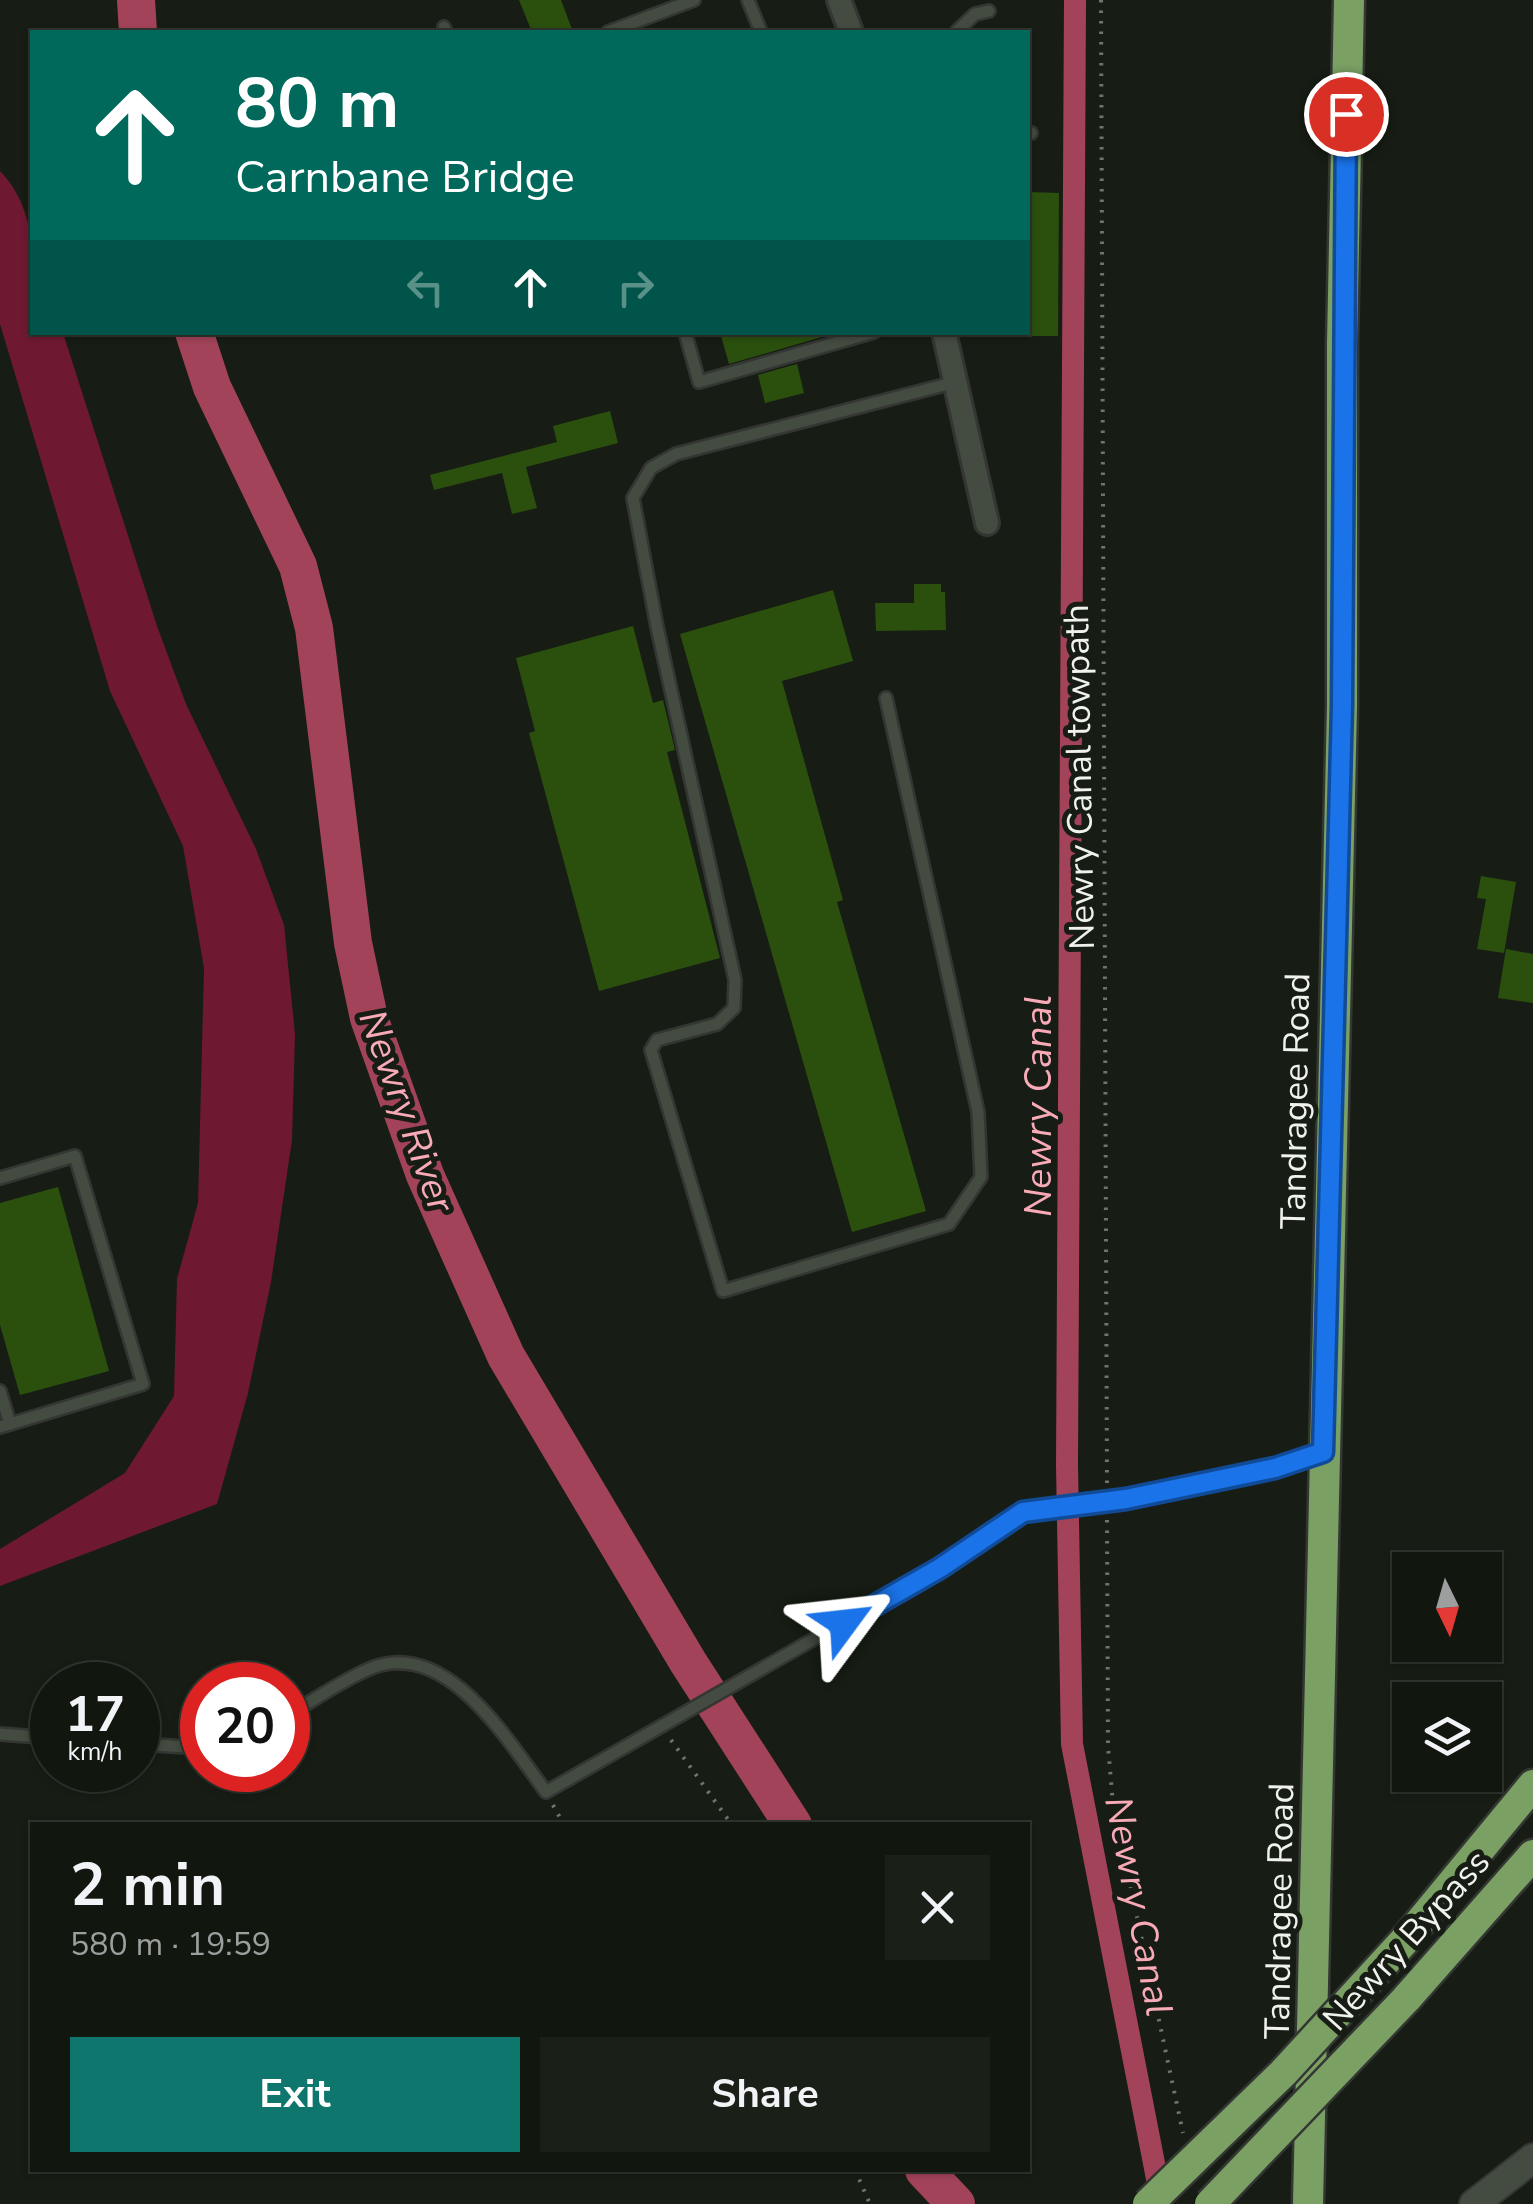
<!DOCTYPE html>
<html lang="en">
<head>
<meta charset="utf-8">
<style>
	body { margin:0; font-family:"Nunito Sans",sans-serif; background:#1a1f18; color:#f1f3f6; height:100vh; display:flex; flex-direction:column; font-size:38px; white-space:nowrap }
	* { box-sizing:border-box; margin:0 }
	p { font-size:32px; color:#9c9f9e }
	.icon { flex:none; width:55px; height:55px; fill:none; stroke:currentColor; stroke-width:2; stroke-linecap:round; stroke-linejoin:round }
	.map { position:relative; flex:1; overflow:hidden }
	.side { position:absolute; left:30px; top:1822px; width:1000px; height:350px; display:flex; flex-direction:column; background:#11160f; border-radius:0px; box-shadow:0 2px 8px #0004,0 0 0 2px #30352f }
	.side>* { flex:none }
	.top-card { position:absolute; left:30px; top:30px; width:1000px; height:305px; border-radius:0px; box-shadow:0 2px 8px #0004,0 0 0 2px #30352f; background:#00695c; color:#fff; overflow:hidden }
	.needle { width:65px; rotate:175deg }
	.tools { position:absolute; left:1392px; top:1552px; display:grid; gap:20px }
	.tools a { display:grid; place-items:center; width:110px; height:110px; border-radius:0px; background:#11160f; box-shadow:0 2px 8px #0004,0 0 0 2px #30352f; font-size:50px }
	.speed { position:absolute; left:30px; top:1662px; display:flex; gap:20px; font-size:50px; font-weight:700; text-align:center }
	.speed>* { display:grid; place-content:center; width:130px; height:130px; border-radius:50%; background:#11160f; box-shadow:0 2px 8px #0004,0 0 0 2px #30352f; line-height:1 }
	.speed small { font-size:25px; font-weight:400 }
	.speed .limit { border:15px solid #d22; background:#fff; color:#111 }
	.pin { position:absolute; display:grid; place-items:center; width:85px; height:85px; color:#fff; margin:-42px; border:5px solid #fff; border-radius:50%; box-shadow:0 2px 10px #0007 }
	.me { position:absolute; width:110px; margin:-55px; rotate:60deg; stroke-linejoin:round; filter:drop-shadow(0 0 8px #0008) }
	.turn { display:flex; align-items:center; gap:35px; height:210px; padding:0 40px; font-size:45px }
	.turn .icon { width:130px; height:130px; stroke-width:2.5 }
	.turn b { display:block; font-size:70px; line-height:85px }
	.lanes { display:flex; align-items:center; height:95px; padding:0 40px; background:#0003; justify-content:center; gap:50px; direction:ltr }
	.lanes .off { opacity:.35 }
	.round { display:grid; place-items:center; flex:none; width:105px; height:105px; border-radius:0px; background:#1a1f18 }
	.headline { display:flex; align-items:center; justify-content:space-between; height:170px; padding:0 40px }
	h1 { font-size:60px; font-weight:700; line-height:75px }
	.button { display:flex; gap:20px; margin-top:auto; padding:20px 40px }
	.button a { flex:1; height:115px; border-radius:0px; background:#0f766e; color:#fff; font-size:40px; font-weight:700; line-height:115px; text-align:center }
	.button a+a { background:#1a1f18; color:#f1f3f6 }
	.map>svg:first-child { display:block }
</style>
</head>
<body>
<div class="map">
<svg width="1533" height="2204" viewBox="0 0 1533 2204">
	<rect width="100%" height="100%" fill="#171d14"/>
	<path fill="#6f1832" d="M 0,171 C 42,214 32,277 32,332 L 63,333 L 157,626 L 186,704 L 256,849 L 284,925 L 295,1034 L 292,1140 L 271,1282 L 248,1393 L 217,1504 L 0,1586 L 0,1549 L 125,1473 L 174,1396 L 177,1279 L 198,1203 L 204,968 L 183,846 L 110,691 L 0,324 Z"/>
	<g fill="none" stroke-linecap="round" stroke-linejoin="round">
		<path stroke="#a24359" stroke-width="22" d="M 1075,0 L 1067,1465 L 1072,1744 L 1162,2204"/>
		<g stroke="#a24359" stroke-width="38">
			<path d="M 136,0 L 138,32"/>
			<path d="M 194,332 L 212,387 L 298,566 L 314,628 L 353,943 L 369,1018 L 425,1175 L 506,1356 L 688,1662 L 793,1825"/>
			<path d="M 924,2170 L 956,2204"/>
		</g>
	</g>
	<g fill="#2b500e">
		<path d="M 519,0 L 561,0 L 573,32 L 532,32 Z"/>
		<path d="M 1028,192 L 1059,193 L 1058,336 L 1028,336 Z"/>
		<path d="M 720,332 L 825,332 L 825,336 L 729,364 Z"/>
		<path d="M 797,364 L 804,393 L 765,403 L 758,375 Z"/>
		<path d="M 610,411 L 618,443 L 526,467 L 537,508 L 512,514 L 502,473 L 434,490 L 430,475 L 557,442 L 553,426 Z"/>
		<path d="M 914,584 L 941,584 L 941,592 L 945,592 L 946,630 L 876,631 L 875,603 L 914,603 Z"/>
		<path d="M 833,590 L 853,661 L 782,681 L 843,900 L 837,902 L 926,1211 L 852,1232 L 680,634 Z"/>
		<path d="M 633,626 L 653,703 L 663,700 L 675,750 L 667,752 L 720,958 L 599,991 L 529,733 L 535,731 L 516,658 Z"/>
		<path d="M 1481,876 L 1516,882 L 1504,953 L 1477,949 L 1486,899 L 1477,898 Z"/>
		<path d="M 1506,949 L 1533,954 L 1533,1003 L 1498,998 Z"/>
		<path d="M 58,1187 L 109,1371 L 20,1395 L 0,1325 L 0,1203 Z"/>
	</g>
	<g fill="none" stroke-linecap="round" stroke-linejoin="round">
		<defs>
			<g id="service">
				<path d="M 748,0 L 761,32"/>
				<path d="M 444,27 L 446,32"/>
				<path d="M 608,32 L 694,0"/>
				<path d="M 956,32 L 975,14 L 989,11"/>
				<path d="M 1028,133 L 1031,133"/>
				<path d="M 685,332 L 699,382 L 874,332"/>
				<path d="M 886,698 L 978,1112 L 981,1177 L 949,1224 L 723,1291 L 651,1050 L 657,1040 L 717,1024 L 734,1008 L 735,980 L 657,627 L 633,498 L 651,468 L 676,454 L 956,382"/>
				<path d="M 0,1178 L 75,1156 L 143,1384 L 0,1427"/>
				<path d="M 0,1391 L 10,1424"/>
				<path d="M 1126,1499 L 1275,1467 L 1321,1452"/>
				<path d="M 288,1715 C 314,1700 341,1681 369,1669 C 446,1636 508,1741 546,1792 L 940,1567 L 1023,1512 L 1051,1509"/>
				<path d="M 0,1734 L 52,1738"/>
				<path d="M 138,1744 L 202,1748"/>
			</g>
			<g id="minor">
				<path d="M 839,0 L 851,32"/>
				<path d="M 944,332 L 987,523"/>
			</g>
			<path id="tertiary" d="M 1474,2204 L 1533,2158"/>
			<g id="trunk">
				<path d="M 1406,1939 L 1533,1785"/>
				<path d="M 1406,1999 L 1533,1855"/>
				<path d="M 1308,2204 L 1342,706 L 1342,343 L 1349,0"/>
			</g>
		</defs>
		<use href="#service" stroke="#333632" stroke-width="16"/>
		<use href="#minor" stroke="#333632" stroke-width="28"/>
		<use href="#tertiary" stroke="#333632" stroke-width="32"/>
		<use href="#trunk" stroke="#333632" stroke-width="35"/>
		<g stroke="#6f746c" stroke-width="4" stroke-dasharray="2.5 8" stroke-linecap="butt">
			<path d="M 1101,0 L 1107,1485"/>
			<path d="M 1107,1520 L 1108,1746 L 1113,1804 L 1183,2133"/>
			<path d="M 671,1740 L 732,1825"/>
			<path d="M 553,1805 L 564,1825"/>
			<path d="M 855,2170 L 870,2204"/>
		</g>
		<use href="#service" stroke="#444b41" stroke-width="11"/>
		<use href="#minor" stroke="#444b41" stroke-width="22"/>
		<use href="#tertiary" stroke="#444b41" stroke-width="28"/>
		<use href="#trunk" stroke="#7aa064" stroke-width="30"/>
		<defs>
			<path id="service-bridge" d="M 1051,1509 L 1126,1499"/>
			<g id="trunk-bridge">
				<path d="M 1148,2204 L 1283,2073 L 1406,1939"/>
				<path d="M 1210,2204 L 1406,1999"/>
			</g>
		</defs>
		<use href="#service-bridge" stroke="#333632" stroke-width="16" stroke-linecap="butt"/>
		<use href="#trunk-bridge" stroke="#333632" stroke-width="35" stroke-linecap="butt"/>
		<use href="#service-bridge" stroke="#444b41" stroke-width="11"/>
		<use href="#trunk-bridge" stroke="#7aa064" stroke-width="30"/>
	</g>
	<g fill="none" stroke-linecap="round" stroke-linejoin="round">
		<defs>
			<path id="route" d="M 844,1623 L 940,1568 L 1023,1512 L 1126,1499 L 1275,1468 L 1323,1452 L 1342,706 L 1346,114"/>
		</defs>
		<use href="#route" stroke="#114b97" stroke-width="25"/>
		<use href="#route" stroke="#1a73e8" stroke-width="18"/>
	</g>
	<g text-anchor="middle" stroke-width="10" stroke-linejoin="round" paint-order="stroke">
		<g font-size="35" fill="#eff2ed" stroke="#171d14">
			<text transform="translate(1079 777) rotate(-91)" y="12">Newry Canal towpath</text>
			<text transform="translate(1295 1101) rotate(-89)" y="12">Tandragee Road</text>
			<text transform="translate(1279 1911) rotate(-89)" y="12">Tandragee Road</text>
			<text transform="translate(1406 1940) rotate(-48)" y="12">Newry Bypass</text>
		</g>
		<g font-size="38" font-style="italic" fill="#f8aab7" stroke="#171d14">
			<text transform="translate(1038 1106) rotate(-90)" y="13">Newry Canal</text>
			<text transform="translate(407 1111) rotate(70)" y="13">Newry River</text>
			<text transform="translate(1139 1906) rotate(79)" y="13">Newry Canal</text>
		</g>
	</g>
</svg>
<div class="tools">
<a><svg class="needle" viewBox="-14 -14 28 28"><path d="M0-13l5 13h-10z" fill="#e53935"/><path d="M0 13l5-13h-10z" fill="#9c9f9e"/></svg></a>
<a><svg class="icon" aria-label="layers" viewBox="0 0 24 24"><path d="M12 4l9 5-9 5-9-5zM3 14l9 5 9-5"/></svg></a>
</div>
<div class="speed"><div>17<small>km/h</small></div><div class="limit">20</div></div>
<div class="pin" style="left:1346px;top:114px;background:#d93025"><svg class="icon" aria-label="arrive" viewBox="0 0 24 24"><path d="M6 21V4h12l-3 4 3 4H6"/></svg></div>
<svg class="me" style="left:844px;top:1623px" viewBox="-20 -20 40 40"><path d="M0-17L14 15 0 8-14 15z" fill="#1a73e8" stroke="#fff" stroke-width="4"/></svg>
<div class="top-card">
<div class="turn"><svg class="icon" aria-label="ahead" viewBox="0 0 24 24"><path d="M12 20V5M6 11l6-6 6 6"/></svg><div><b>80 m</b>Carnbane Bridge</div></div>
<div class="lanes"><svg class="icon off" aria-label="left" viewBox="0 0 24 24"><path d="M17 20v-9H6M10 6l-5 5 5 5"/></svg><svg class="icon" aria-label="ahead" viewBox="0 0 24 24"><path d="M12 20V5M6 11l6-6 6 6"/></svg><svg class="icon off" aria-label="right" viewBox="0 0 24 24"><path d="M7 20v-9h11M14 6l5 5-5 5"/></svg></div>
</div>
<section class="side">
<div class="headline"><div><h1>2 min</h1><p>580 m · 19:59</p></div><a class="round"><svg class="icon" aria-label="close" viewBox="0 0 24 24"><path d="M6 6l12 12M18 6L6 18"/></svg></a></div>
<div class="button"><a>Exit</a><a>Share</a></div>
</section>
</div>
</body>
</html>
